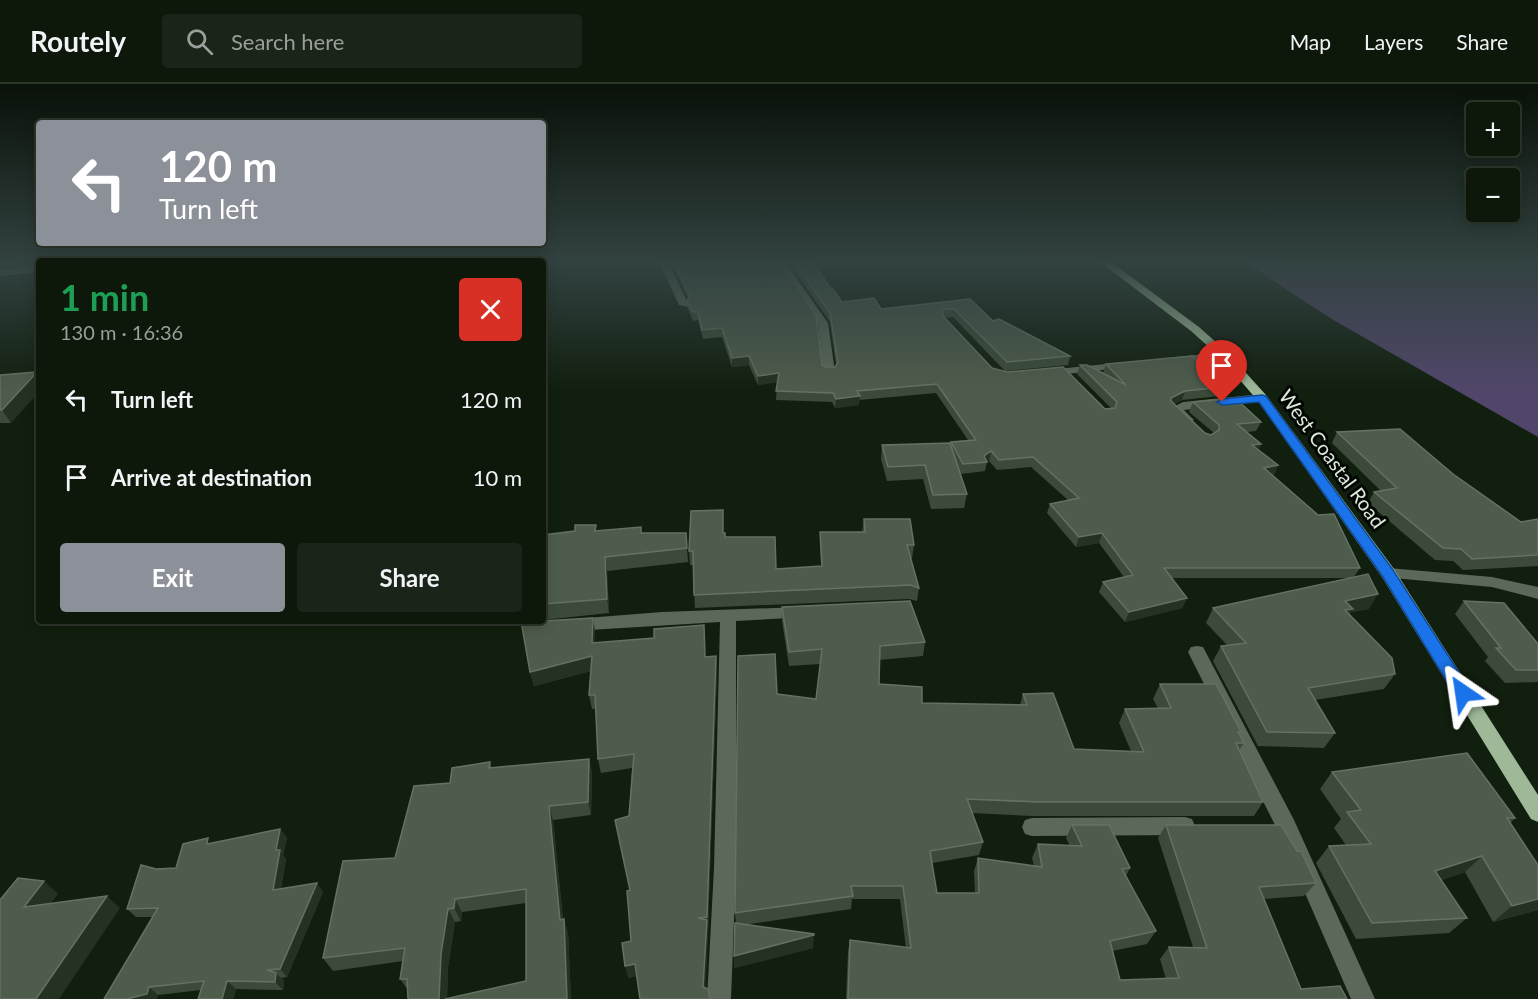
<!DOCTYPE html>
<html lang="en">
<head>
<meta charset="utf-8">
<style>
	body { margin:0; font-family:Lato,sans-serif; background:#1b2418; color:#f1f3f6; height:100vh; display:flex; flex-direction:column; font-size:22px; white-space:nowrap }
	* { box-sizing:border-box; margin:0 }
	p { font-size:20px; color:#9a9f9c }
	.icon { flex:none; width:33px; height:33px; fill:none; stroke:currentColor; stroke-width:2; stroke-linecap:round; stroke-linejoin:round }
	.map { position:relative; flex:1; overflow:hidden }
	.side { position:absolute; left:36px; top:174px; width:510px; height:366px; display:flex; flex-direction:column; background:#0d170a; border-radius:6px; box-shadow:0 3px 15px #0003,0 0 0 2px #2d362b }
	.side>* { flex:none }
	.top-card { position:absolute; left:36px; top:36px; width:510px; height:126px; border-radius:6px; box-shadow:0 3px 15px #0003,0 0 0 2px #2d362b; background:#8c9099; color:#fff; overflow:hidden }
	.buttons { position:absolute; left:1466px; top:18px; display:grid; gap:12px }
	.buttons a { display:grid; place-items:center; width:54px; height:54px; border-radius:6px; background:#0d170a; box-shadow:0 3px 15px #0003,0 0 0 2px #2d362b; font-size:30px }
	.pin { position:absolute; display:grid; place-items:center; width:51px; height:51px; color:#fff; margin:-62px -26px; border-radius:50% 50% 50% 0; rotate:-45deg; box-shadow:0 0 6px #0007 }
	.pin .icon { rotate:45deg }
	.me { position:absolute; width:66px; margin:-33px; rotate:328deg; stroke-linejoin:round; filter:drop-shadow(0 0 4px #0008) }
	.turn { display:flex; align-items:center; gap:21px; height:126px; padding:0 24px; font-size:27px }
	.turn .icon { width:78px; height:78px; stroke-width:2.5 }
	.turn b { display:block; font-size:42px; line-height:51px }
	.round { display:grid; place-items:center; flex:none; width:63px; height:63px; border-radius:6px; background:#1b2418 }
	.head { display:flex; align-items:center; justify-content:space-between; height:102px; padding:0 24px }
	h1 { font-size:36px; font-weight:700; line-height:45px; color:#1e9e55 }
	.button { display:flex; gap:12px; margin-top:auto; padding:12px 24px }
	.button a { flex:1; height:69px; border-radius:6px; background:#8c9099; color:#fff; font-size:24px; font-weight:700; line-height:69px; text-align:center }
	.button a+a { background:#1b2418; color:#f1f3f6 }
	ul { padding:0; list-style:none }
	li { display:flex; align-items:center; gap:18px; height:78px; padding:0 24px }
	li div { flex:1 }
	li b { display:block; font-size:22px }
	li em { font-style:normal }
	header { display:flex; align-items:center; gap:36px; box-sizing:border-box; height:84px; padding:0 30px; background:#0d170a; border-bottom:2px solid #2d362b }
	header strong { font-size:28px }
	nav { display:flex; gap:33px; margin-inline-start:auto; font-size:21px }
	.search { width:420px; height:54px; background:#1b2418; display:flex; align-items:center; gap:15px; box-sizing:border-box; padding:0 21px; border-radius:6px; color:#9a9f9c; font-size:22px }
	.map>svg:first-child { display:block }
</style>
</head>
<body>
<header>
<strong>Routely</strong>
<div class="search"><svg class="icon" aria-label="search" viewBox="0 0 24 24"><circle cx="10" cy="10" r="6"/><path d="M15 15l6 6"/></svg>Search here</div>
<nav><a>Map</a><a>Layers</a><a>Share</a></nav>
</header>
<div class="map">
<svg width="1538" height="915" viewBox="0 0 1538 915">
	<rect width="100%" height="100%" fill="#111f0e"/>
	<path fill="#51466a" d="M 1245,178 L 1538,178 L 1538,353 L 1330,234 Z"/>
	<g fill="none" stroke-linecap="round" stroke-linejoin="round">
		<g fill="#5c6859" fill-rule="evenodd">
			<path d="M 1262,310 L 1266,311 L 1266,317 L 1184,326 L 1194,336 L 1188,340 L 1184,339 L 1169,325 L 1183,318 Z"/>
			<path d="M 1388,484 L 1492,493 L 1538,503 L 1538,515 L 1492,503 L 1382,493 L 1380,489 L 1382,485 Z"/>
		</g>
		<g fill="#5c6859" fill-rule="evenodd">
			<path d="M 659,178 L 668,178 L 689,221 L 688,223 L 679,221 Z"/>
			<path d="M 776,178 L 785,178 L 828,239 L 835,288 L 833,290 L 825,290 L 823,288 L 818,239 Z"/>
			<path d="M 39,182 L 39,188 L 0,192 L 0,186 Z"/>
			<path d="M 1224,268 L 1228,269 L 1228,273 L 1176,279 L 1170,276 L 1176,273 Z"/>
			<path d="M 1125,278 L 1131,281 L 1129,283 L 1048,292 L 1042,289 L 1048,286 Z"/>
			<path d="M 801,523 L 807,525 L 809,529 L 807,533 L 736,537 L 736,784 L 731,915 L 707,915 L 714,784 L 720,538 L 573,547 L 567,545 L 565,541 L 567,537 L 573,535 L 662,528 Z"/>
			<path d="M 1197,562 L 1203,563 L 1294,736 L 1375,915 L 1351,915 L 1278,747 L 1188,568 L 1191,563 Z"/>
			<path d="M 1185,733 L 1192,735 L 1195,742 L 1192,749 L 1185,751 L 1032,752 L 1025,750 L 1022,743 L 1025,736 L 1032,734 Z"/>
		</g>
		<path fill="#9eb898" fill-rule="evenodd" d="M 1100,178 L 1111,178 L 1199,243 L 1228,269 L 1266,311 L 1394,485 L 1538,711 L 1538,738 L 1531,735 L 1382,493 L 1258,317 L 1220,273 L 1191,247 Z"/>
	</g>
	<g fill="#3c4b39" fill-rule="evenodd">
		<path d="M 671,178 L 780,178 L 822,281 L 825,283 L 835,283 L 836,281 L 830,238 L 788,178 L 813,178 L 830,204 L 842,218 L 881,225 L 970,215 L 993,237 L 1070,272 L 1068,281 L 1005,287 L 953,233 L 944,234 L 992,284 L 1105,325 L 1111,324 L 1077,290 L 1080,281 L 1103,289 L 1106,280 L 1199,278 L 1228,299 L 1224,308 L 1220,309 L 1219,312 L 1182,316 L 1174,320 L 1205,349 L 1211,351 L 1214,349 L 1189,328 L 1193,318 L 1261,338 L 1256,347 L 1247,348 L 1261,360 L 1258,366 L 1278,381 L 1274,391 L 1272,391 L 1360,484 L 1354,493 L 1369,525 L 1351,528 L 1349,530 L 1395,590 L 1384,605 L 1315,616 L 1335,649 L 1324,664 L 1258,662 L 1213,577 L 1221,562 L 1227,561 L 1206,539 L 1213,524 L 1350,494 L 1172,494 L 1187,514 L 1182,524 L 1125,538 L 1099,508 L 1103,498 L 1124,493 L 1099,459 L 1076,463 L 1047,429 L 1050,420 L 1068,416 L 1031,383 L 997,386 L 989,377 L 987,378 L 985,387 L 961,390 L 958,383 L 967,410 L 964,424 L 931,425 L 923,395 L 887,397 L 881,375 L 882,361 L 950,361 L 951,358 L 968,356 L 936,309 L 859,316 L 859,321 L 835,324 L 832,318 L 776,316 L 777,298 L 758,301 L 749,281 L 732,283 L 722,253 L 703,255 L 698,236 L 693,237 L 688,225 L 687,217 L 688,215 Z"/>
		<path d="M 0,291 L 11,339 L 0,339 Z"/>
		<path d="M 1337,348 L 1453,390 L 1521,438 L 1538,435 L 1538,482 L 1463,486 L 1453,477 L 1435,476 L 1368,419 L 1374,408 L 1381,407 L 1332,359 Z"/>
		<path d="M 864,435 L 914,461 L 912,474 L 910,474 L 919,504 L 917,517 L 909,515 L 695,524 L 693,481 L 690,481 L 689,467 L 724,449 L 726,453 L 776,485 L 821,482 L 820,461 L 820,448 L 862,448 Z"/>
		<path d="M 597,447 L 642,449 L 686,449 L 688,478 L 607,487 L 609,529 L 543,536 L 543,451 Z"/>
		<path d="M 1464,517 L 1538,560 L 1538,598 L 1505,599 L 1485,577 L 1488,573 L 1455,530 Z"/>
		<path d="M 782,523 L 925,558 L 923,572 L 879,576 L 879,600 L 922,619 L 1020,621 L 1023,610 L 1074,665 L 1131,667 L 1119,639 L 1125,625 L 1158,624 L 1153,615 L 1160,600 L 1241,648 L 1239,651 L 1244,659 L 1239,666 L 1263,718 L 1254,732 L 1033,732 L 972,729 L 983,758 L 979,771 L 932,779 L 937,809 L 975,809 L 974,787 L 978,774 L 1034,782 L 1032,774 L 1038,760 L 1070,762 L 1066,754 L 1072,741 L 1130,784 L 1126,792 L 1156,847 L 1147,860 L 1112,867 L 1120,896 L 1166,895 L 1160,875 L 1169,863 L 1193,863 L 1158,754 L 1166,741 L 1316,799 L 1304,812 L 1264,815 L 1301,905 L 1347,915 L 846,915 L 848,868 L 850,856 L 906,864 L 900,815 L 852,815 L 851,825 L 744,841 L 813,864 L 734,884 L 736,840 L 735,829 L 777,610 L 816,615 L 820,580 L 789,582 L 782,537 Z"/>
		<path d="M 593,534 L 595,548 L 595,558 L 706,573 L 716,572 L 717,587 L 708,846 L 705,904 L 637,892 L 628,894 L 631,857 L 629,732 L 632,684 L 601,689 L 598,675 L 596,625 L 592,625 L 589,611 L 591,587 L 534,602 L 530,588 L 542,537 Z"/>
		<path d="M 589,675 L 592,689 L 591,731 L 553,736 L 563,835 L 568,848 L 571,915 L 408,915 L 408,906 L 400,895 L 403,877 L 333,887 L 323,874 L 450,699 L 490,678 L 492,684 ZM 526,819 L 526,897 L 447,915 L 448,883 L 455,838 L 461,837 L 462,828 Z"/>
		<path d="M 1332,688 L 1515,734 L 1510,739 L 1538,826 L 1493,838 L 1465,788 L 1441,796 L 1467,834 L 1449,849 L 1356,855 L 1316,779 L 1329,762 L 1346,761 L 1334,744 L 1341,735 L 1320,705 Z"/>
		<path d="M 280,745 L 287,754 L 283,771 L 286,775 L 281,804 L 323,808 L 287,893 L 281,894 L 284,897 L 283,906 L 236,905 L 233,915 L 198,915 L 201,906 L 158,911 L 104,915 L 153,833 L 136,833 L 127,825 L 156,785 L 176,784 Z"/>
	</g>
	<g fill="#243221">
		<path d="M 0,178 L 39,178 L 39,180 L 0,186 Z"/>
		<path d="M 749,272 L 749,281 L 732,283 L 732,274 Z"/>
		<path d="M 37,288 L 39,292 L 39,308 L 11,339 L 2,326 Z"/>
		<path d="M 779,289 L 778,298 L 758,301 L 758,292 Z"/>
		<path d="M 1185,307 L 1182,316 L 1168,323 L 1171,314 Z"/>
		<path d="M 860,312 L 859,321 L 835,324 L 836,315 Z"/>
		<path d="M 1261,360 L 1257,369 L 1252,361 Z"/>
		<path d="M 991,367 L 989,377 L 987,378 L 984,372 Z"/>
		<path d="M 1278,381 L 1274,391 L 1259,394 L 1264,384 Z"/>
		<path d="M 1102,449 L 1099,459 L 1076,463 L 1079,453 Z"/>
		<path d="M 605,473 L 607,487 L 609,529 L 607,515 Z"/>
		<path d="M 1378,510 L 1369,525 L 1351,528 L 1343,539 L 1345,517 Z"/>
		<path d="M 1187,514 L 1182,524 L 1125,538 L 1129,528 Z"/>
		<path d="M 593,534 L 595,548 L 595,573 L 592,559 Z"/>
		<path d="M 592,572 L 594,586 L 534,602 L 530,588 Z"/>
		<path d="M 716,572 L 717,587 L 708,846 L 707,833 Z"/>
		<path d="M 589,675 L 592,689 L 591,731 L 588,718 Z"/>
		<path d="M 549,722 L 553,736 L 564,848 L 564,835 L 568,848 L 571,915 L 567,915 Z"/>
		<path d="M 280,745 L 287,754 L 283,771 L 286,775 L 279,814 L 273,806 L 276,766 Z"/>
		<path d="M 1482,772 L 1465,788 L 1418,803 L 1435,787 Z"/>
		<path d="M 44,797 L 58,810 L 38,835 L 24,823 Z"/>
		<path d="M 317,799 L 323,808 L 287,893 L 280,885 Z"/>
		<path d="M 107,812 L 120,824 L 59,915 L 36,915 Z"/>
		<path d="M 455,815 L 462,828 L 461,837 L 454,824 Z"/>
		<path d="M 1538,815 L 1538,826 L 1493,838 L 1512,822 Z"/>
		<path d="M 448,825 L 455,838 L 448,883 L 447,915 L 439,915 L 441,870 Z"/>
		<path d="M 707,836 L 708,849 L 705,915 L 703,903 Z"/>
		<path d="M 814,851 L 813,864 L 734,884 L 734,872 Z"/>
		<path d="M 635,880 L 638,892 L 628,894 L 625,882 Z"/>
		<path d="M 276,889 L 284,897 L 283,906 L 275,898 Z"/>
		<path d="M 227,897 L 236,905 L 233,915 L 222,915 Z"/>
		<path d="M 149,903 L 158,911 L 157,915 L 127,915 Z"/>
	</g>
	<g fill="#4e5c4b" stroke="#647262" stroke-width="1.5">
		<path d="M 674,178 L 780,178 L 816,231 L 822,281 L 825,283 L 835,283 L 838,279 L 830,229 L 794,178 L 813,178 L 830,204 L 832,204 L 842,218 L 874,214 L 881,225 L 970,215 L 993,237 L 999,235 L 1070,272 L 1007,278 L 954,225 L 942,225 L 943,232 L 992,284 L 1007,288 L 1063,283 L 1105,325 L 1115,324 L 1117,318 L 1080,281 L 1087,281 L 1126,301 L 1106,280 L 1192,272 L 1199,278 L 1205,278 L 1228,299 L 1220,300 L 1223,303 L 1185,307 L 1171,314 L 1171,317 L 1205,349 L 1211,351 L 1219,346 L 1219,341 L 1193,318 L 1235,314 L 1261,338 L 1237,340 L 1261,360 L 1252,361 L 1278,381 L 1264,384 L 1318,431 L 1334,430 L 1360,484 L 1164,484 L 1187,514 L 1129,528 L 1103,498 L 1133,491 L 1102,449 L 1079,453 L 1050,420 L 1079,414 L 1033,373 L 999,376 L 991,367 L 984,372 L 987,378 L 963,380 L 951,358 L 976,356 L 937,300 L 857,307 L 860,312 L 836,315 L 833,309 L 776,307 L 779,289 L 758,292 L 749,272 L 732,274 L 722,244 L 702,246 L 698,228 L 693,228 L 687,217 L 690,212 Z"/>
		<path d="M 37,288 L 2,326 L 0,326 L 0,291 Z"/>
		<path d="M 1400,345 L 1453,390 L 1521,438 L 1538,435 L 1538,471 L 1472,475 L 1461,465 L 1443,464 L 1374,408 L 1397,404 L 1337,348 Z"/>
		<path d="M 950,359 L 967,410 L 933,411 L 925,381 L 888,383 L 882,361 Z"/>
		<path d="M 723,426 L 723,449 L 725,449 L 725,453 L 775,453 L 776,485 L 822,482 L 820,448 L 865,448 L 864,435 L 910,435 L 914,461 L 907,461 L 919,504 L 911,501 L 694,511 L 693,467 L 689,467 L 691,427 Z"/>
		<path d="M 575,441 L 596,441 L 595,447 L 641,443 L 641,449 L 686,449 L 687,464 L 605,473 L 607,515 L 543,520 L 543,451 L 575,447 Z"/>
		<path d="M 1368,490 L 1378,510 L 1345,517 L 1353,525 L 1345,526 L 1392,574 L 1395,590 L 1308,604 L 1335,649 L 1267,648 L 1221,562 L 1246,559 L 1213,524 Z"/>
		<path d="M 910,517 L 925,558 L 880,562 L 879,600 L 922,603 L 922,619 L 1027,621 L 1023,610 L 1053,609 L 1074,665 L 1144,668 L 1125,625 L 1171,624 L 1160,600 L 1216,600 L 1241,648 L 1238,648 L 1244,659 L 1236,659 L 1263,718 L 1039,718 L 967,715 L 983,758 L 930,767 L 937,809 L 979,809 L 978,774 L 1042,783 L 1038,760 L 1082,762 L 1072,741 L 1109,741 L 1130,784 L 1122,785 L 1156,847 L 1110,857 L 1120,896 L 1179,894 L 1169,863 L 1207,864 L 1166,741 L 1281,741 L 1297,767 L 1301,767 L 1316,799 L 1259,803 L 1301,905 L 1340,902 L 1347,915 L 848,915 L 850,856 L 911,864 L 903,802 L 851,802 L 853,812 L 735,829 L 738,572 L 775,570 L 777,610 L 816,615 L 822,565 L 789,568 L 782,523 Z"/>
		<path d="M 1464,517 L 1504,519 L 1538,560 L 1538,586 L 1516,586 L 1496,564 L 1501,564 Z"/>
		<path d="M 593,534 L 592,559 L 654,554 L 654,545 L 704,541 L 705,573 L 716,572 L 707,833 L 698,834 L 707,836 L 703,903 L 708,905 L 710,915 L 640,915 L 635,880 L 625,882 L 622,859 L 631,857 L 627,807 L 630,806 L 615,736 L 629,732 L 634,670 L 598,675 L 595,611 L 589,611 L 592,572 L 530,588 L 521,537 L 542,537 Z"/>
		<path d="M 1467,669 L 1515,734 L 1507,734 L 1538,781 L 1538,815 L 1512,822 L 1482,772 L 1435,787 L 1467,834 L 1372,839 L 1329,762 L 1371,760 L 1347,728 L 1361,726 L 1332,688 Z"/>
		<path d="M 589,675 L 588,718 L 549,722 L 560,836 L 564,835 L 567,915 L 445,915 L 526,897 L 526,805 L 455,815 L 454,824 L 448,825 L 441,870 L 439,915 L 408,915 L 407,895 L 400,895 L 405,864 L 323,874 L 343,777 L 395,774 L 414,702 L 450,699 L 452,684 L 490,678 L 489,684 Z"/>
		<path d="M 280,745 L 276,766 L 280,766 L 273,806 L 317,799 L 280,885 L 267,886 L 276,889 L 275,898 L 227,897 L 222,915 L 198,915 L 204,897 L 149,903 L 147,910 L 127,915 L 104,915 L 158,824 L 127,825 L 141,781 L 156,785 L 176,784 L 183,760 L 208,754 L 207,760 Z"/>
		<path d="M 18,794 L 44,797 L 24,823 L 107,812 L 36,915 L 0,915 L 0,816 Z"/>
		<path d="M 735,839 L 814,850 L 814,851 L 734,872 Z"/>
	</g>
	<linearGradient id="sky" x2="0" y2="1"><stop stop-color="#091108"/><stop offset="0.58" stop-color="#324241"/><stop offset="1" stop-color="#324241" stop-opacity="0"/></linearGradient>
	<rect width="1538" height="307" fill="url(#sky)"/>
	<path fill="#1a73e8" stroke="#114b97" stroke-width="1.5" d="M 1262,311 L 1266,312 L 1393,486 L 1469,604 L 1471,609 L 1469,614 L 1463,615 L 1457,614 L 1383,493 L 1259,318 L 1222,321 L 1217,318 L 1222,315 Z"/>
	<g text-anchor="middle" stroke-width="6" stroke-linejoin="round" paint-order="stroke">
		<g font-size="20" fill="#dee8dc" stroke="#030703">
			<text transform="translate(1332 375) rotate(54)" y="7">West Coastal Road</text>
		</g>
	</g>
</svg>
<div class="buttons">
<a>+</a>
<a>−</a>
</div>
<div class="pin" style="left:1222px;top:318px;background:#d93025"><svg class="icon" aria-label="arrive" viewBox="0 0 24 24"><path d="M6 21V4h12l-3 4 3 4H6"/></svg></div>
<svg class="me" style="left:1463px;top:609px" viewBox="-20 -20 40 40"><path d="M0-17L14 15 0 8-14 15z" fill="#1a73e8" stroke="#fff" stroke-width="4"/></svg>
<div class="top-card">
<div class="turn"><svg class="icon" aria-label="left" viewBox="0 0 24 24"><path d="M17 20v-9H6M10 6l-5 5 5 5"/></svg><div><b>120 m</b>Turn left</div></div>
</div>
<section class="side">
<div class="head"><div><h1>1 min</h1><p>130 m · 16:36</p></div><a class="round" style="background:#d93025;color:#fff"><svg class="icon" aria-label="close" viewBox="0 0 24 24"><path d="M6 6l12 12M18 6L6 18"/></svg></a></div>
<ul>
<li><svg class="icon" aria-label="left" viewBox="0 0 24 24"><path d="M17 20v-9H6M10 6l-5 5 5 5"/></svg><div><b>Turn left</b></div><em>120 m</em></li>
<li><svg class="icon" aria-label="arrive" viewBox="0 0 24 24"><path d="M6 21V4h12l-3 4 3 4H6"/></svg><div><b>Arrive at destination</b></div><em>10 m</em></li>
</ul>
<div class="button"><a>Exit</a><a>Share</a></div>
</section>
</div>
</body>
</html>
